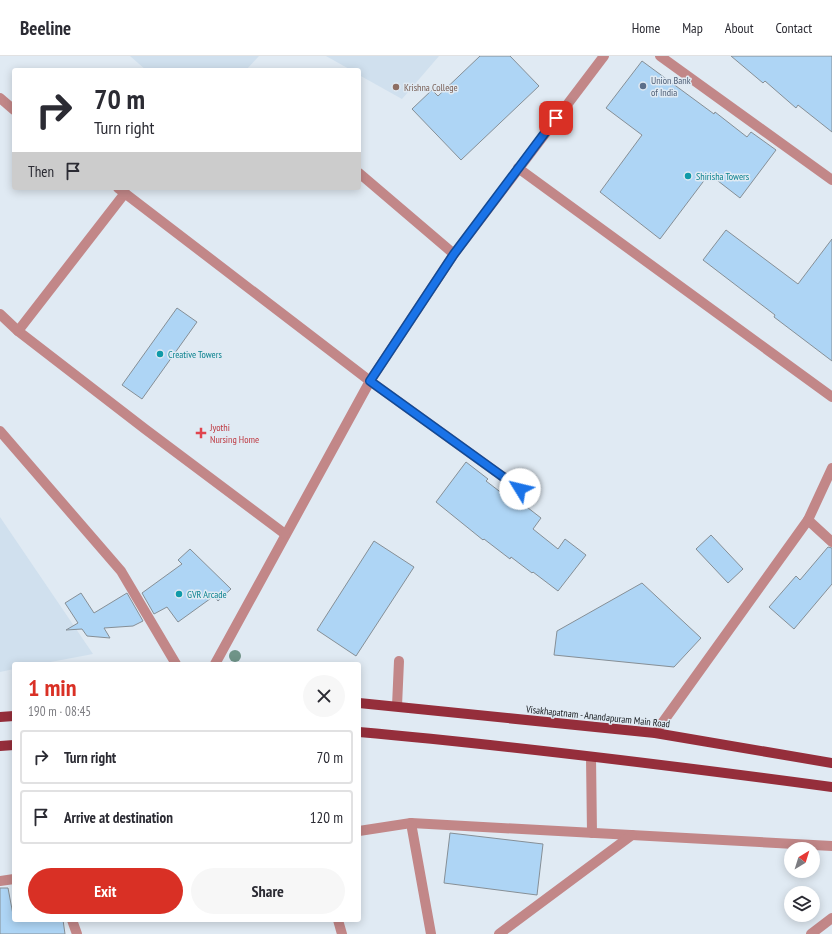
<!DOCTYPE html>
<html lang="en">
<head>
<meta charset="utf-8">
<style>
	body { margin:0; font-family:"PT Sans Narrow",sans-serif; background:#f7f7f7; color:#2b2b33; height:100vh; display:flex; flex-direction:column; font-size:15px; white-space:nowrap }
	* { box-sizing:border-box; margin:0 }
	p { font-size:13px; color:#7c7c81 }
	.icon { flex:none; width:22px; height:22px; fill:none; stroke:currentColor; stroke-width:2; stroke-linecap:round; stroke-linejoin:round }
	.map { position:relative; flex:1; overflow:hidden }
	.details { position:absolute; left:12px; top:606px; width:349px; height:260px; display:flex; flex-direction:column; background:#fff; border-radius:4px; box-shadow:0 2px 10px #0003 }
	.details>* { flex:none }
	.banner { position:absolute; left:12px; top:12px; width:349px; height:122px; border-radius:4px; box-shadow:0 2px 10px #0003; background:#fff; color:#2b2b33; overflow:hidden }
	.needle { width:26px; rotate:38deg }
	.controls { position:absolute; left:784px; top:786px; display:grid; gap:8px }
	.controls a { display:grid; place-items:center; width:36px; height:36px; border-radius:50%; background:#fff; box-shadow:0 2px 10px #0003; font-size:20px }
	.pin { position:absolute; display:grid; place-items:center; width:34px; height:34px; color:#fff; margin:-17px; border-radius:8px; box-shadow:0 2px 6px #0006 }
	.me { position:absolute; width:44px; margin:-22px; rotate:306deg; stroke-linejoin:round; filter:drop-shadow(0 0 3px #0008) }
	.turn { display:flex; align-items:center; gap:14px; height:84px; padding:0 16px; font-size:18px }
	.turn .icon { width:52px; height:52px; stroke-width:2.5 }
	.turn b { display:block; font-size:28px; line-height:34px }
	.then { display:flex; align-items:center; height:38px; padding:0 16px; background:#0003; gap:8px; font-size:15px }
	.round { display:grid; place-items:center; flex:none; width:42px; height:42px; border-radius:21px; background:#f7f7f7 }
	.overview { display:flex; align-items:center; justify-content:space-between; height:68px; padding:0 16px }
	h1 { font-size:24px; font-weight:700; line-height:30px; color:#d93025 }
	.action { display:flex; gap:8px; margin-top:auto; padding:8px 16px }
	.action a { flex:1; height:46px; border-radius:24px; background:#d93025; color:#fff; font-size:16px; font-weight:700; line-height:46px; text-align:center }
	.action a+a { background:#f7f7f7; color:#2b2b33 }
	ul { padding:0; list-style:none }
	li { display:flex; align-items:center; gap:12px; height:54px; margin:0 8px 6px; padding:0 8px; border:2px solid #e1e1e2; border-radius:4px }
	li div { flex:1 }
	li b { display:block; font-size:15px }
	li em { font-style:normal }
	header { display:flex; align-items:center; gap:24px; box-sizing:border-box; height:56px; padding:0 20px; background:#fff; border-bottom:1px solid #e1e1e2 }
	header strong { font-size:19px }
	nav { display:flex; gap:22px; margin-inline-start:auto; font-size:14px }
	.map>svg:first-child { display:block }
</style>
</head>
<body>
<header>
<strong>Beeline</strong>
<nav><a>Home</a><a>Map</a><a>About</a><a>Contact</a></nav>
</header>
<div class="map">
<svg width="832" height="878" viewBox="0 0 832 878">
	<rect width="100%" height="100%" fill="#e0eaf3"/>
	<g fill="#d0e0ee">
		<path d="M 130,0 L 259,0 L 246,14 L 146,14 Z"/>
		<path d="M 326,0 L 439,0 L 402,43 L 359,19 L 359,14 L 351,14 Z"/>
		<path d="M 0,461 L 93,598 L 40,608 L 14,608 L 14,613 L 0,616 Z"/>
	</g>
	<g fill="#aed5f5" stroke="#868f96">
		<path d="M 480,0 L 510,0 L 539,30 L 461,104 L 412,53 L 432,34 L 438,40 Z"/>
		<path d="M 731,0 L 832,0 L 832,76 L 798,49 L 796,52 L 765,25 L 763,27 Z"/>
		<path d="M 642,5 L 714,58 L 715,56 L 747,81 L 751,76 L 776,94 L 740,142 L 709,118 L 660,183 L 600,136 L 642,79 L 606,52 Z"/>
		<path d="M 726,174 L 798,228 L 832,183 L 832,305 L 774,261 L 775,259 L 703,204 Z"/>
		<path d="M 177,252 L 197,266 L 142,343 L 122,329 Z"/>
		<path d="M 466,406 L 488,423 L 486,425 L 520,451 L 523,448 L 541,462 L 533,473 L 558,493 L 565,483 L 586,499 L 558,535 L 533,516 L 532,517 L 511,501 L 510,503 L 484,483 L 483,484 L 436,446 Z"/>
		<path d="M 711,479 L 743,513 L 728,527 L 696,493 Z"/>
		<path d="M 374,485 L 414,511 L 356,600 L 317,574 Z"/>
		<path d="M 828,491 L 832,492 L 832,528 L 794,573 L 769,551 L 796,520 L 800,524 Z"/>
		<path d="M 190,493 L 231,533 L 218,545 L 214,540 L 178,566 L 167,551 L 154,558 L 142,537 L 182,508 L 178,504 Z"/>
		<path d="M 642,527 L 701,582 L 674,611 L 554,599 L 557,575 Z"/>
		<path d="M 81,537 L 94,557 L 127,537 L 143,565 L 133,570 L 104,572 L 110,582 L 87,580 L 82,573 L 66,574 L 78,567 L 65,547 Z"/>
		<path d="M 450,777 L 543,788 L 537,839 L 444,827 Z"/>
		<path d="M 0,832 L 8,832 L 14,864 L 63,864 L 65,878 L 0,878 Z"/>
	</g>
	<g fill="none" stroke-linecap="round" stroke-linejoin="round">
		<g stroke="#c28788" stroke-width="10">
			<path d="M 660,0 L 832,124"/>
			<path d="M 0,42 L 14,54"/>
			<path d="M 518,112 L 832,341"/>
			<path d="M 359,117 L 454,198"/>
			<path d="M 118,132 L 370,325 L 215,608"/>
			<path d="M 125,137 L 18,275 L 145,373 L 285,478"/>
			<path d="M 0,258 L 18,275"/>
			<path d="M 0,375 L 121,515 L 176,608"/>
			<path d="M 520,433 L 370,325 L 454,198 L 604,0"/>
			<path d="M 808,464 L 832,486"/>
			<path d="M 397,650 L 399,605"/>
			<path d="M 655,677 L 808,464 L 832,412"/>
			<path d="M 591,701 L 592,777"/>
			<path d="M 411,767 L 832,790"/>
			<path d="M 359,775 L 411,767 L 431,878"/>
			<path d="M 0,825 L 14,823"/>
			<path d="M 72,864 L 77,878"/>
			<path d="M 338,864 L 342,878"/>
			<path d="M 499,878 L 632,779"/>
			<path d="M 811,878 L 832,862"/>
		</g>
		<g stroke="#952e3b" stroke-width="10">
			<path d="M 359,647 L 655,677 L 832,707"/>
			<path d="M 0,661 L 14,660"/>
			<path d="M 359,676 C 517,690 675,710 832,731"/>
			<path d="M 0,690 L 14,689"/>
		</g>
	</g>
	<circle fill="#6f9488" cx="235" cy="600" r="6"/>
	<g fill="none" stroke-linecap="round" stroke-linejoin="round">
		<defs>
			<path id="route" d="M 520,433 L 370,325 L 454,198 L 556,62"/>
		</defs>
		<use href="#route" stroke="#114b97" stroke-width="10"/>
		<use href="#route" stroke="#1a73e8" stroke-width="7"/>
	</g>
	<circle fill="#5c6f8a" stroke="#e0eaf3" stroke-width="1.5" cx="643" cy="30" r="4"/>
	<circle fill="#8d6e63" stroke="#e0eaf3" stroke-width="1.5" cx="396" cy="31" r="4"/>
	<g fill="#0f9aa8" stroke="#e0eaf3" stroke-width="1.5">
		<circle cx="688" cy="120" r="4"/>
		<circle cx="160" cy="298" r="4"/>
		<circle cx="179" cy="538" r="4"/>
	</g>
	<path fill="#e0444e" stroke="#e0eaf3" stroke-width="1.5" d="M199 371h4v4h4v4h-4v4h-4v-4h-4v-4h4z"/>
	<g text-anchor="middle" stroke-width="3" stroke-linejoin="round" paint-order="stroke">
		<g font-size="10" fill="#4e5e75" stroke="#e0eaf3" text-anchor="start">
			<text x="651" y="28">Union Bank<tspan x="651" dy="12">of India</tspan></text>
		</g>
		<g font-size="10" fill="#785e54" stroke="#e0eaf3" text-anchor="start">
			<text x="404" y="35">Krishna College</text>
		</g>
		<g font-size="10" fill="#0d838f" stroke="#e0eaf3" text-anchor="start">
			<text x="696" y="124">Shirisha Towers</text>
			<text x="168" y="302">Creative Towers</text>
			<text x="187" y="542">GVR Arcade</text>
		</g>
		<g font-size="10" fill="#be3a42" stroke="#e0eaf3" text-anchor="start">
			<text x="210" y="375">Jyothi<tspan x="210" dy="12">Nursing Home</tspan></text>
		</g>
		<g font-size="10" fill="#13171a" stroke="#e0eaf3">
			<text transform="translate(598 660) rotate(6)" y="4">Visakhapatnam - Anandapuram Main Road</text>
		</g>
	</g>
</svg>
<div class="controls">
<a><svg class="needle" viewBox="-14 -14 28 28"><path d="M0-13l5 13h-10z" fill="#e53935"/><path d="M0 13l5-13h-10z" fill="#7c7c81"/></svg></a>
<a><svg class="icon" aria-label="layers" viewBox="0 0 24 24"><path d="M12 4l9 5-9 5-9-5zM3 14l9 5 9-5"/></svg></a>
</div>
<div class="pin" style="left:556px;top:62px;background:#d93025"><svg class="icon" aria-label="arrive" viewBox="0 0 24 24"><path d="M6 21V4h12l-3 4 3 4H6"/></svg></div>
<svg class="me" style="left:520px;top:433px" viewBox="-20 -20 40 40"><circle r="19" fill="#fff"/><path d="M0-13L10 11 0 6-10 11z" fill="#1a73e8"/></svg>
<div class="banner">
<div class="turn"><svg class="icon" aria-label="right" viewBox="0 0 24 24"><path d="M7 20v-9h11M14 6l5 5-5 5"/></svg><div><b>70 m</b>Turn right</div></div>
<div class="then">Then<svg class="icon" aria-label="arrive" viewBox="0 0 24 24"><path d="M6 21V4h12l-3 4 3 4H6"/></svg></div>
</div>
<section class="details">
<div class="overview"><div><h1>1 min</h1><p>190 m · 08:45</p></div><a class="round"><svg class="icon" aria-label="close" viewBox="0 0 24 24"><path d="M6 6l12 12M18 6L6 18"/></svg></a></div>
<ul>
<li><svg class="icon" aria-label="right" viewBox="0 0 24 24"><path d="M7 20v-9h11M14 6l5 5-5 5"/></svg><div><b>Turn right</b></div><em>70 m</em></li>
<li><svg class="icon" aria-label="arrive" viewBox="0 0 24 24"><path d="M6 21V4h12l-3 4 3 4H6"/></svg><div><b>Arrive at destination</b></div><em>120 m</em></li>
</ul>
<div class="action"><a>Exit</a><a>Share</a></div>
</section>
</div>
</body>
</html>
